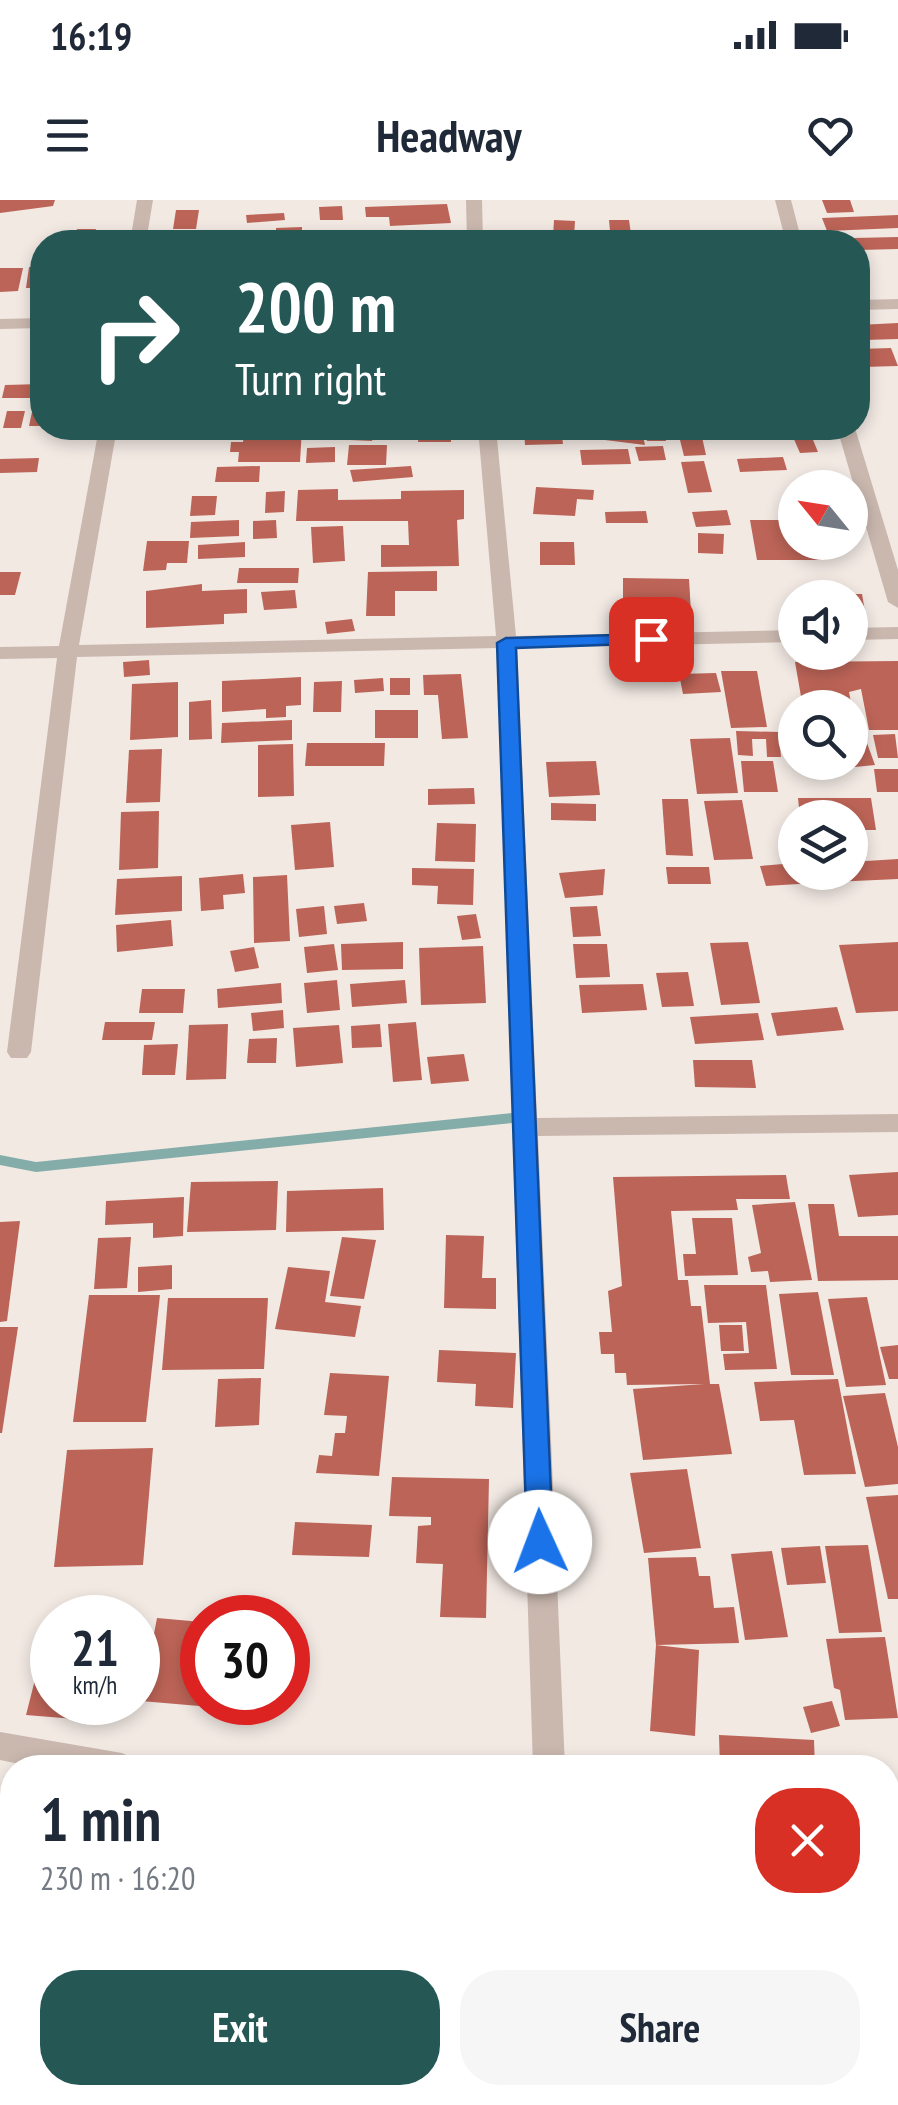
<!DOCTYPE html>
<html lang="en">
<head>
<meta charset="utf-8">
<style>
	body { margin:0; font-family:"PT Sans Narrow",sans-serif; background:#f6f6f7; color:#1f2937; height:100vh; display:flex; flex-direction:column; font-size:38px; white-space:nowrap }
	* { box-sizing:border-box; margin:0 }
	p { font-size:32px; color:#747a83 }
	.icon { flex:none; width:55px; height:55px; fill:none; stroke:currentColor; stroke-width:2; stroke-linecap:round; stroke-linejoin:round }
	.map { position:relative; flex:1; overflow:hidden }
	.details { position:absolute; left:0px; top:1555px; width:900px; height:350px; display:flex; flex-direction:column; background:#fff; border-radius:40px 40px 0 0; box-shadow:0 5px 15px #0003 }
	.details>* { flex:none }
	.banner { position:absolute; left:30px; top:30px; width:840px; height:210px; border-radius:40px; box-shadow:0 5px 15px #0003; background:#255855; color:#fff; overflow:hidden }
	.needle { width:65px; rotate:300deg }
	.buttons { position:absolute; left:778px; top:270px; display:grid; gap:20px }
	.buttons a { display:grid; place-items:center; width:90px; height:90px; border-radius:50%; background:#fff; box-shadow:0 5px 15px #0003; font-size:50px }
	.speed { position:absolute; left:30px; top:1395px; display:flex; gap:20px; font-size:50px; font-weight:700; text-align:center }
	.speed>* { display:grid; place-content:center; width:130px; height:130px; border-radius:50%; background:#fff; box-shadow:0 5px 15px #0003; line-height:1 }
	.speed small { font-size:25px; font-weight:400 }
	.speed .limit { border:15px solid #d22; background:#fff; color:#111 }
	.pin { position:absolute; display:grid; place-items:center; width:85px; height:85px; color:#fff; margin:-42px; border-radius:20px; box-shadow:0 5px 15px #0006 }
	.me { position:absolute; width:110px; margin:-55px; rotate:358deg; stroke-linejoin:round; filter:drop-shadow(0 0 8px #0008) }
	.turn { display:flex; align-items:center; gap:35px; height:210px; padding:0 40px; font-size:45px }
	.turn .icon { width:130px; height:130px; stroke-width:2.5 }
	.turn b { display:block; font-size:70px; line-height:85px }
	.round { display:grid; place-items:center; flex:none; width:105px; height:105px; border-radius:40px; background:#f6f6f7 }
	.head { display:flex; align-items:center; justify-content:space-between; height:170px; padding:0 40px }
	h1 { font-size:60px; font-weight:600; line-height:75px }
	.cta { display:flex; gap:20px; margin-top:auto; padding:20px 40px }
	.cta a { flex:1; height:115px; border-radius:40px; background:#255855; color:#fff; font-size:40px; font-weight:600; line-height:115px; text-align:center }
	.cta a+a { background:#f6f6f7; color:#1f2937 }
	.status { display:flex; justify-content:space-between; align-items:center; height:70px; padding:0 50px; background:#fff; direction:ltr }
	.status svg { height:28px; fill:currentColor }
	header { display:flex; justify-content:space-between; align-items:center; height:130px; padding:0 40px; background:#fff; font-size:45px; font-weight:600 }
	.map>svg:first-child { display:block }
</style>
</head>
<body>
<div class="status"><b>16:19</b><svg viewBox="0 0 49 12"><path d="M0 12V9h3v3zM5 12V6h3v6zM10 12V3h3v9zM15 12V0h3v12zM26 1h20v11H26zM47 4h2v5h-2z"/></svg></div>
<header><svg class="icon" aria-label="menu" viewBox="0 0 24 24"><path d="M4 6h16M4 12h16M4 18h16"/></svg>Headway<svg class="icon" aria-label="heart" viewBox="0 0 24 24"><path d="M12 20l-8-8c-3-5 5-10 8-4 3-6 11-1 8 4z"/></svg></header>
<div class="map">
<svg width="898" height="1905" viewBox="0 0 898 1905">
	<rect width="100%" height="100%" fill="#f2e9e3"/>
	<g fill="none" stroke-linecap="round" stroke-linejoin="round">
		<path fill="#84adaa" fill-rule="evenodd" d="M 512,913 L 518,918 L 512,923 L 36,972 L 0,965 L 0,955 L 36,962 Z"/>
	</g>
	<g fill="#bc6457">
		<path d="M 0,0 L 55,0 L 53,6 L 0,13 Z"/>
		<path d="M 822,0 L 850,0 L 854,12 L 827,13 Z"/>
		<path d="M 447,4 L 451,23 L 390,26 L 389,17 L 366,17 L 365,7 Z"/>
		<path d="M 342,6 L 343,20 L 320,20 L 319,7 Z"/>
		<path d="M 176,10 L 199,10 L 196,29 L 173,29 Z"/>
		<path d="M 284,13 L 285,20 L 247,23 L 246,15 Z"/>
		<path d="M 898,15 L 898,28 L 827,31 L 822,18 Z"/>
		<path d="M 554,20 L 575,21 L 574,37 L 553,36 Z"/>
		<path d="M 609,20 L 629,20 L 632,41 L 611,42 Z"/>
		<path d="M 302,27 L 302,41 L 276,42 L 276,28 Z"/>
		<path d="M 77,29 L 96,29 L 93,42 L 73,42 Z"/>
		<path d="M 898,37 L 898,49 L 859,50 L 866,66 L 858,67 L 854,38 Z"/>
		<path d="M 29,67 L 42,67 L 42,88 L 26,88 Z"/>
		<path d="M 0,68 L 23,68 L 18,91 L 0,92 Z"/>
		<path d="M 898,123 L 898,139 L 864,140 L 858,125 Z"/>
		<path d="M 891,148 L 898,166 L 863,167 L 858,149 Z"/>
		<path d="M 42,184 L 42,226 L 29,226 L 35,198 L 2,198 L 5,185 Z"/>
		<path d="M 7,211 L 25,211 L 21,228 L 3,228 Z"/>
		<path d="M 245,228 L 302,228 L 300,262 L 238,262 L 239,252 L 230,252 L 231,242 L 243,242 Z"/>
		<path d="M 307,228 L 342,228 L 341,237 L 307,237 Z"/>
		<path d="M 352,228 L 375,228 L 372,241 L 350,240 Z"/>
		<path d="M 419,228 L 451,228 L 451,242 L 418,242 Z"/>
		<path d="M 524,228 L 561,228 L 563,244 L 525,245 Z"/>
		<path d="M 616,228 L 641,228 L 645,245 L 605,240 L 604,232 L 617,231 Z"/>
		<path d="M 646,228 L 665,228 L 666,241 L 647,241 Z"/>
		<path d="M 677,228 L 700,228 L 706,255 L 684,256 Z"/>
		<path d="M 811,235 L 818,252 L 800,253 L 793,237 Z"/>
		<path d="M 349,245 L 387,245 L 386,265 L 347,265 Z"/>
		<path d="M 663,246 L 666,260 L 639,261 L 635,247 Z"/>
		<path d="M 335,247 L 335,262 L 306,263 L 307,248 Z"/>
		<path d="M 628,249 L 631,264 L 582,265 L 580,250 Z"/>
		<path d="M 783,257 L 787,270 L 740,272 L 737,259 Z"/>
		<path d="M 39,258 L 37,272 L 0,273 L 0,259 Z"/>
		<path d="M 704,261 L 712,292 L 688,293 L 681,262 Z"/>
		<path d="M 260,266 L 259,282 L 215,282 L 217,267 Z"/>
		<path d="M 411,266 L 413,277 L 353,282 L 350,270 Z"/>
		<path d="M 536,287 L 594,290 L 593,300 L 577,299 L 575,316 L 533,314 Z"/>
		<path d="M 338,289 L 338,300 L 401,299 L 401,291 L 464,290 L 464,319 L 457,320 L 459,366 L 381,367 L 381,345 L 409,345 L 408,321 L 296,321 L 298,290 Z"/>
		<path d="M 285,291 L 284,312 L 265,313 L 266,292 Z"/>
		<path d="M 192,296 L 217,296 L 215,315 L 190,316 Z"/>
		<path d="M 727,310 L 731,325 L 696,327 L 692,312 Z"/>
		<path d="M 646,311 L 648,323 L 606,323 L 605,312 Z"/>
		<path d="M 239,320 L 239,336 L 190,338 L 191,322 Z"/>
		<path d="M 276,320 L 277,338 L 253,339 L 253,321 Z"/>
		<path d="M 750,320 L 795,320 L 795,342 L 822,342 L 825,360 L 757,360 Z"/>
		<path d="M 343,326 L 345,361 L 313,363 L 311,327 Z"/>
		<path d="M 698,333 L 724,334 L 723,354 L 698,353 Z"/>
		<path d="M 147,341 L 189,341 L 187,363 L 167,363 L 166,370 L 143,371 Z"/>
		<path d="M 245,342 L 245,357 L 198,359 L 198,345 Z"/>
		<path d="M 540,342 L 574,342 L 575,365 L 540,365 Z"/>
		<path d="M 239,368 L 299,368 L 298,383 L 237,383 Z"/>
		<path d="M 437,371 L 437,391 L 395,391 L 395,416 L 366,416 L 368,372 Z"/>
		<path d="M 0,372 L 21,372 L 15,395 L 0,395 Z"/>
		<path d="M 623,378 L 689,379 L 691,412 L 623,410 Z"/>
		<path d="M 202,384 L 202,391 L 247,389 L 247,413 L 224,414 L 224,424 L 146,428 L 146,391 Z"/>
		<path d="M 295,390 L 297,408 L 264,410 L 261,392 Z"/>
		<path d="M 831,394 L 862,394 L 866,417 L 850,417 L 850,398 L 831,398 Z"/>
		<path d="M 352,419 L 355,431 L 327,434 L 325,422 Z"/>
		<path d="M 149,460 L 150,475 L 124,477 L 123,462 Z"/>
		<path d="M 898,461 L 898,530 L 869,530 L 861,489 L 849,492 L 852,508 L 803,508 L 795,462 Z"/>
		<path d="M 721,471 L 757,471 L 767,527 L 731,528 Z"/>
		<path d="M 716,473 L 721,492 L 683,494 L 679,474 Z"/>
		<path d="M 461,474 L 468,538 L 442,539 L 438,495 L 424,495 L 423,475 Z"/>
		<path d="M 301,477 L 301,505 L 286,506 L 286,517 L 266,518 L 266,509 L 222,512 L 222,481 Z"/>
		<path d="M 383,478 L 384,491 L 355,493 L 354,480 Z"/>
		<rect x="390" y="478" width="20" height="17"/>
		<path d="M 342,481 L 341,512 L 313,512 L 314,482 Z"/>
		<path d="M 178,482 L 178,537 L 130,540 L 132,484 Z"/>
		<path d="M 211,500 L 212,539 L 189,540 L 189,502 Z"/>
		<path d="M 850,508 L 857,533 L 863,532 L 875,565 L 845,568 L 843,562 L 850,562 Z"/>
		<rect x="375" y="510" width="43" height="28"/>
		<path d="M 292,520 L 292,540 L 221,543 L 222,523 Z"/>
		<path d="M 736,531 L 779,532 L 781,557 L 767,557 L 766,539 L 752,539 L 753,556 L 738,555 Z"/>
		<path d="M 895,534 L 898,558 L 878,558 L 873,535 Z"/>
		<path d="M 730,538 L 738,593 L 697,594 L 690,539 Z"/>
		<path d="M 307,543 L 385,543 L 384,566 L 305,566 Z"/>
		<path d="M 293,544 L 294,596 L 258,597 L 258,545 Z"/>
		<path d="M 162,549 L 160,602 L 126,603 L 129,550 Z"/>
		<path d="M 596,561 L 600,595 L 549,597 L 546,562 Z"/>
		<path d="M 741,561 L 773,561 L 778,592 L 744,592 Z"/>
		<path d="M 874,569 L 898,569 L 898,592 L 877,592 Z"/>
		<path d="M 474,588 L 475,604 L 428,605 L 428,589 Z"/>
		<path d="M 798,598 L 871,598 L 876,630 L 850,630 L 850,618 L 800,618 Z"/>
		<path d="M 662,599 L 688,599 L 693,656 L 666,655 Z"/>
		<path d="M 742,600 L 753,659 L 714,660 L 704,601 Z"/>
		<path d="M 551,603 L 596,604 L 596,621 L 551,620 Z"/>
		<path d="M 159,611 L 158,668 L 119,670 L 121,612 Z"/>
		<path d="M 330,622 L 334,667 L 295,670 L 291,625 Z"/>
		<path d="M 437,623 L 476,624 L 475,662 L 435,661 Z"/>
		<path d="M 898,659 L 898,679 L 832,682 L 830,672 L 850,672 L 850,662 Z"/>
		<path d="M 795,663 L 795,672 L 811,672 L 814,683 L 766,686 L 760,666 Z"/>
		<path d="M 666,667 L 709,667 L 711,684 L 668,684 Z"/>
		<path d="M 412,668 L 474,669 L 473,705 L 437,704 L 438,686 L 412,685 Z"/>
		<path d="M 605,669 L 603,695 L 565,698 L 559,673 Z"/>
		<path d="M 243,674 L 245,693 L 223,695 L 224,709 L 201,711 L 199,678 Z"/>
		<path d="M 287,675 L 290,741 L 254,743 L 253,677 Z"/>
		<path d="M 182,676 L 182,711 L 115,715 L 117,679 Z"/>
		<path d="M 364,703 L 367,721 L 337,724 L 334,706 Z"/>
		<path d="M 324,706 L 327,734 L 299,737 L 296,709 Z"/>
		<path d="M 597,706 L 601,736 L 573,737 L 570,707 Z"/>
		<path d="M 476,714 L 481,738 L 462,740 L 457,716 Z"/>
		<path d="M 171,720 L 173,746 L 117,752 L 116,725 Z"/>
		<path d="M 403,742 L 403,769 L 342,770 L 341,744 Z"/>
		<path d="M 748,742 L 760,803 L 721,805 L 710,743 Z"/>
		<path d="M 898,742 L 898,811 L 856,813 L 839,745 Z"/>
		<path d="M 334,744 L 338,770 L 307,773 L 304,747 Z"/>
		<path d="M 573,744 L 607,744 L 610,777 L 576,778 Z"/>
		<path d="M 483,746 L 486,803 L 421,805 L 419,748 Z"/>
		<path d="M 254,747 L 259,768 L 235,772 L 230,751 Z"/>
		<path d="M 688,772 L 694,806 L 662,807 L 656,773 Z"/>
		<path d="M 337,780 L 340,810 L 307,813 L 304,783 Z"/>
		<path d="M 405,780 L 407,803 L 352,807 L 350,784 Z"/>
		<path d="M 281,783 L 282,803 L 218,808 L 217,789 Z"/>
		<path d="M 643,784 L 647,810 L 582,813 L 579,785 Z"/>
		<path d="M 142,789 L 185,789 L 183,813 L 139,813 Z"/>
		<path d="M 837,807 L 844,830 L 777,836 L 771,813 Z"/>
		<path d="M 283,810 L 284,828 L 253,831 L 251,813 Z"/>
		<path d="M 758,813 L 764,840 L 695,844 L 690,817 Z"/>
		<path d="M 105,822 L 155,822 L 152,840 L 102,840 Z"/>
		<path d="M 416,822 L 422,880 L 393,882 L 388,824 Z"/>
		<path d="M 228,824 L 226,879 L 186,880 L 189,825 Z"/>
		<path d="M 380,824 L 382,847 L 352,848 L 351,826 Z"/>
		<path d="M 339,825 L 343,863 L 296,867 L 293,828 Z"/>
		<path d="M 277,838 L 276,863 L 247,863 L 249,839 Z"/>
		<path d="M 178,844 L 175,875 L 142,875 L 144,845 Z"/>
		<path d="M 464,854 L 469,881 L 431,884 L 427,857 Z"/>
		<path d="M 693,860 L 752,860 L 756,888 L 695,887 Z"/>
		<path d="M 898,972 L 898,1015 L 858,1017 L 849,975 Z"/>
		<path d="M 786,975 L 790,999 L 736,999 L 738,1010 L 671,1011 L 678,1080 L 688,1080 L 691,1106 L 701,1106 L 710,1184 L 719,1184 L 732,1254 L 643,1260 L 633,1189 L 704,1184 L 627,1185 L 626,1173 L 615,1173 L 614,1154 L 601,1154 L 599,1132 L 612,1132 L 608,1091 L 622,1086 L 613,977 Z"/>
		<path d="M 278,981 L 276,1030 L 187,1032 L 191,982 Z"/>
		<path d="M 383,988 L 384,1030 L 286,1032 L 287,991 Z"/>
		<path d="M 184,997 L 183,1036 L 153,1038 L 153,1023 L 105,1025 L 106,1001 Z"/>
		<path d="M 795,1002 L 812,1080 L 770,1082 L 768,1071 L 751,1072 L 748,1057 L 761,1053 L 752,1005 Z"/>
		<path d="M 808,1004 L 834,1004 L 839,1036 L 898,1036 L 898,1080 L 818,1081 Z"/>
		<path d="M 692,1018 L 732,1018 L 738,1075 L 685,1076 L 683,1054 L 696,1054 Z"/>
		<path d="M 20,1021 L 7,1121 L 0,1122 L 0,1022 Z"/>
		<path d="M 446,1035 L 484,1036 L 482,1078 L 496,1078 L 496,1109 L 444,1108 Z"/>
		<path d="M 131,1037 L 127,1088 L 94,1089 L 98,1038 Z"/>
		<path d="M 342,1037 L 376,1040 L 364,1099 L 330,1096 Z"/>
		<path d="M 172,1065 L 172,1089 L 138,1092 L 138,1067 Z"/>
		<path d="M 288,1067 L 330,1071 L 325,1102 L 361,1106 L 355,1137 L 275,1129 Z"/>
		<path d="M 704,1085 L 766,1085 L 777,1169 L 725,1170 L 723,1154 L 749,1153 L 746,1122 L 708,1123 Z"/>
		<path d="M 818,1092 L 834,1175 L 791,1175 L 779,1094 Z"/>
		<path d="M 89,1095 L 160,1095 L 146,1222 L 73,1222 Z"/>
		<path d="M 867,1097 L 886,1185 L 846,1187 L 828,1099 Z"/>
		<path d="M 168,1098 L 268,1098 L 264,1169 L 162,1170 Z"/>
		<path d="M 719,1125 L 742,1125 L 744,1151 L 721,1151 Z"/>
		<path d="M 0,1127 L 18,1127 L 2,1233 L 0,1233 Z"/>
		<path d="M 898,1145 L 898,1179 L 889,1179 L 880,1147 Z"/>
		<path d="M 439,1150 L 516,1153 L 513,1208 L 475,1206 L 476,1184 L 437,1182 Z"/>
		<path d="M 330,1173 L 389,1176 L 379,1276 L 316,1273 L 319,1255 L 332,1256 L 335,1233 L 345,1233 L 347,1216 L 324,1215 Z"/>
		<path d="M 261,1178 L 259,1225 L 215,1227 L 218,1179 Z"/>
		<path d="M 838,1179 L 856,1274 L 804,1275 L 794,1220 L 760,1221 L 754,1182 Z"/>
		<path d="M 885,1193 L 898,1247 L 898,1284 L 865,1287 L 843,1196 Z"/>
		<path d="M 153,1248 L 143,1365 L 54,1367 L 67,1250 Z"/>
		<path d="M 687,1269 L 701,1348 L 644,1353 L 630,1273 Z"/>
		<path d="M 392,1277 L 489,1279 L 486,1418 L 440,1417 L 443,1364 L 416,1363 L 418,1326 L 431,1325 L 431,1317 L 389,1316 Z"/>
		<path d="M 898,1295 L 898,1399 L 888,1399 L 866,1297 Z"/>
		<path d="M 295,1322 L 372,1325 L 369,1357 L 292,1355 Z"/>
		<path d="M 868,1345 L 882,1432 L 839,1433 L 825,1346 Z"/>
		<path d="M 820,1346 L 826,1383 L 787,1385 L 781,1348 Z"/>
		<path d="M 772,1351 L 788,1437 L 745,1440 L 731,1354 Z"/>
		<path d="M 696,1357 L 699,1376 L 710,1376 L 714,1408 L 734,1407 L 739,1443 L 656,1445 L 648,1358 Z"/>
		<path d="M 157,1418 L 202,1422 L 202,1502 L 212,1502 L 211,1507 L 141,1501 Z"/>
		<path d="M 885,1437 L 898,1518 L 845,1520 L 840,1490 L 834,1488 L 826,1439 Z"/>
		<path d="M 656,1445 L 699,1450 L 695,1536 L 650,1531 Z"/>
		<path d="M 41,1456 L 52,1457 L 52,1502 L 79,1502 L 75,1519 L 26,1515 Z"/>
		<path d="M 832,1501 L 840,1526 L 811,1533 L 803,1507 Z"/>
		<path d="M 719,1535 L 814,1540 L 815,1568 L 720,1568 Z"/>
		<path d="M 888,1619 L 898,1621 L 898,1718 L 888,1716 Z"/>
		<path d="M 491,1892 L 572,1892 L 566,1905 L 485,1905 Z"/>
		<path d="M 679,1892 L 709,1892 L 737,1905 L 674,1905 Z"/>
	</g>
	<g fill="none" stroke-linecap="round" stroke-linejoin="round">
		<g fill="#cab8af" fill-rule="evenodd">
			<path d="M 137,0 L 153,0 L 146,42 L 130,42 Z"/>
			<path d="M 466,0 L 482,0 L 483,42 L 467,42 Z"/>
			<path d="M 775,0 L 791,0 L 802,42 L 786,42 Z"/>
			<path d="M 898,99 L 898,109 L 858,110 L 858,100 Z"/>
			<path d="M 42,118 L 42,128 L 0,129 L 0,119 Z"/>
			<path d="M 99,228 L 117,228 L 79,445 L 496,436 L 478,228 L 496,228 L 516,436 L 795,430 L 795,442 L 517,448 L 537,918 L 898,914 L 898,932 L 538,936 L 565,1568 L 533,1568 L 497,448 L 77,457 L 31,852 L 27,858 L 11,858 L 7,852 L 57,458 L 0,459 L 0,447 L 59,446 Z"/>
			<path d="M 837,228 L 855,228 L 898,370 L 898,408 L 888,402 Z"/>
			<path d="M 898,427 L 898,439 L 850,440 L 850,428 Z"/>
			<path d="M 0,1532 L 122,1553 L 133,1558 L 137,1568 L 39,1568 L 0,1560 Z"/>
			<path d="M 0,1767 L 12,1769 L 12,1802 L 0,1801 Z"/>
			<path d="M 888,1771 L 898,1776 L 898,1810 L 888,1805 Z"/>
			<path d="M 67,1892 L 106,1892 L 100,1905 L 62,1905 Z"/>
			<path d="M 362,1892 L 400,1892 L 395,1905 L 357,1905 Z"/>
		</g>
	</g>
	<path fill="#1a73e8" stroke="#114b97" stroke-width="2.5" d="M 651,434 L 657,435 L 657,443 L 516,448 L 553,1342 L 550,1350 L 531,1350 L 527,1342 L 497,443 L 506,438 Z"/>
</svg>
<div class="buttons">
<a><svg class="needle" viewBox="-14 -14 28 28"><path d="M0-13l5 13h-10z" fill="#e53935"/><path d="M0 13l5-13h-10z" fill="#747a83"/></svg></a>
<a><svg class="icon" aria-label="sound" viewBox="0 0 24 24"><path d="M4 9h4l5-4v14l-5-4H4zM17 9q2 3 0 6"/></svg></a>
<a><svg class="icon" aria-label="search" viewBox="0 0 24 24"><circle cx="10" cy="10" r="6"/><path d="M15 15l6 6"/></svg></a>
<a><svg class="icon" aria-label="layers" viewBox="0 0 24 24"><path d="M12 4l9 5-9 5-9-5zM3 14l9 5 9-5"/></svg></a>
</div>
<div class="speed"><div>21<small>km/h</small></div><div class="limit">30</div></div>
<div class="pin" style="left:651px;top:439px;background:#d93025"><svg class="icon" aria-label="arrive" viewBox="0 0 24 24"><path d="M6 21V4h12l-3 4 3 4H6"/></svg></div>
<svg class="me" style="left:540px;top:1342px" viewBox="-20 -20 40 40"><circle r="19" fill="#fff"/><path d="M0-13L10 11 0 6-10 11z" fill="#1a73e8"/></svg>
<div class="banner">
<div class="turn"><svg class="icon" aria-label="right" viewBox="0 0 24 24"><path d="M7 20v-9h11M14 6l5 5-5 5"/></svg><div><b>200 m</b>Turn right</div></div>
</div>
<section class="details">
<div class="head"><div><h1>1 min</h1><p>230 m · 16:20</p></div><a class="round" style="background:#d93025;color:#fff"><svg class="icon" aria-label="close" viewBox="0 0 24 24"><path d="M6 6l12 12M18 6L6 18"/></svg></a></div>
<div class="cta"><a>Exit</a><a>Share</a></div>
</section>
</div>
</body>
</html>
